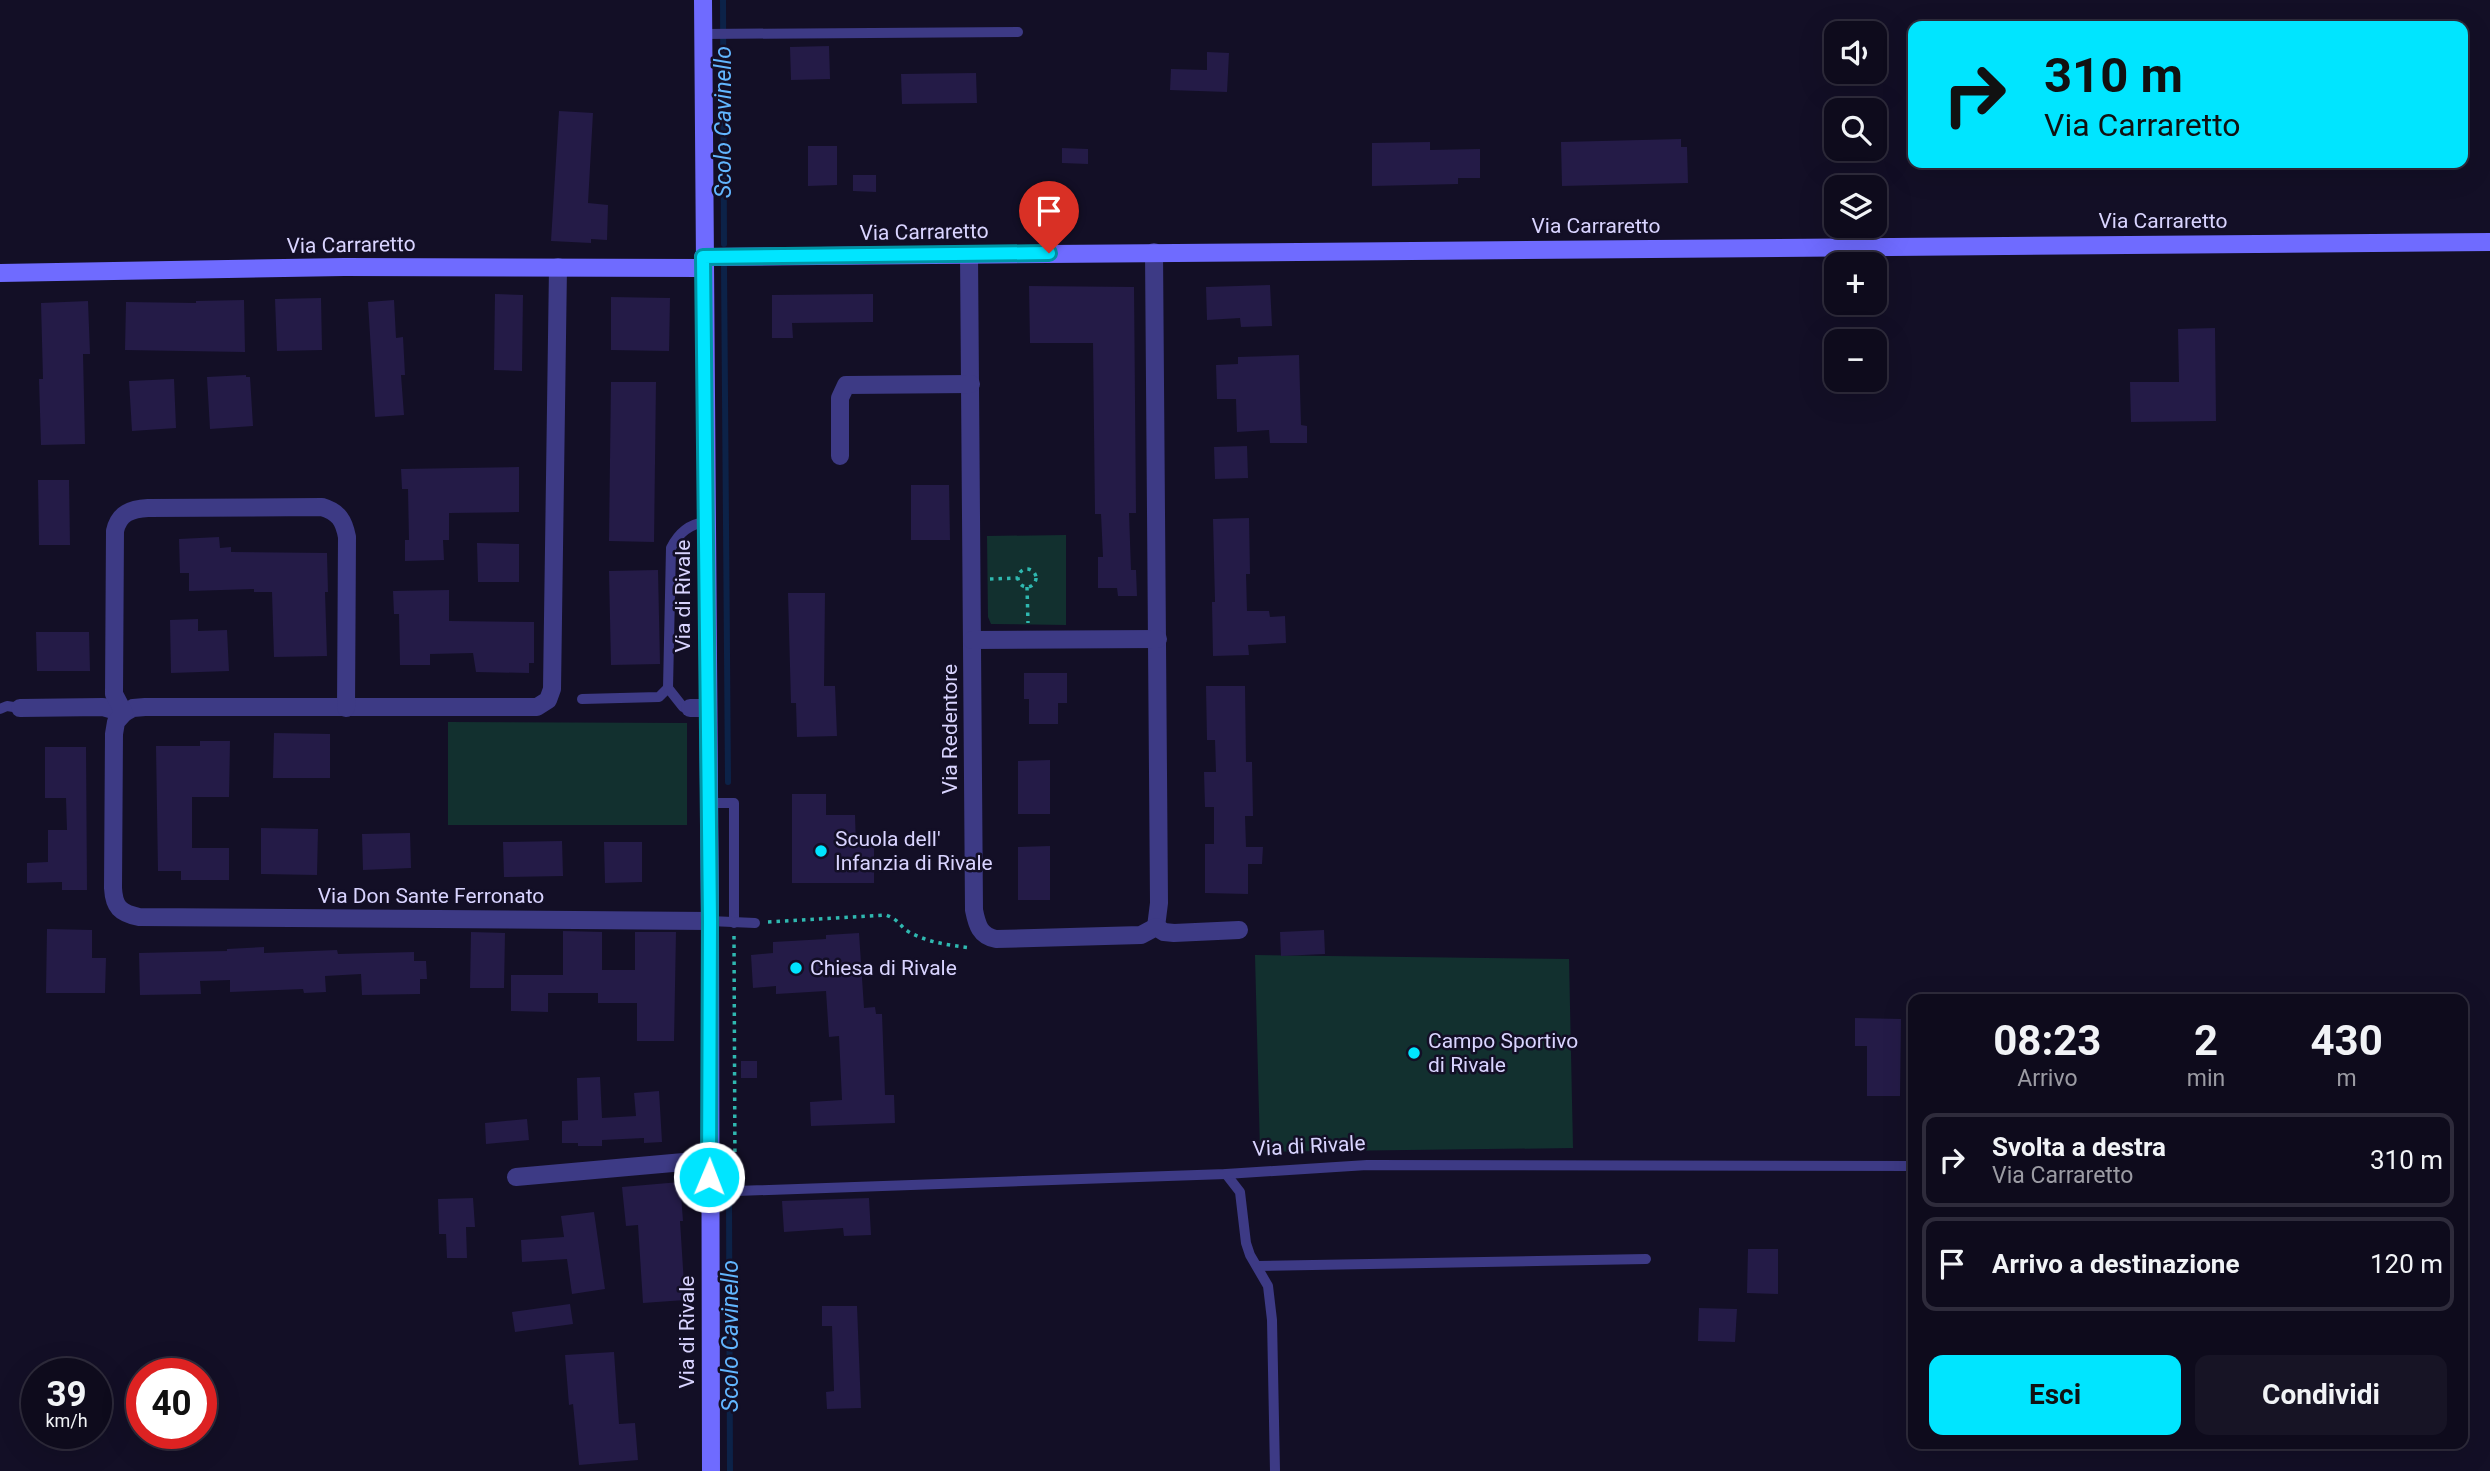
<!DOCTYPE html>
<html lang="it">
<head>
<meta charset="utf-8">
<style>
	body { margin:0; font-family:Roboto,sans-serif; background:#171425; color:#f1f3f6; height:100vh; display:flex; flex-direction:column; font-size:26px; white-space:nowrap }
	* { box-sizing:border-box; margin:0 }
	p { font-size:23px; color:#9b9ba3 }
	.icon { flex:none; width:38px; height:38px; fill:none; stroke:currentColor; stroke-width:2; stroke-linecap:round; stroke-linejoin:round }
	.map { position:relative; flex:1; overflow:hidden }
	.details { position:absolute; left:1908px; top:994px; width:560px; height:455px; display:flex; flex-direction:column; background:#0e0b1c; border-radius:14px; box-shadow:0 7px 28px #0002,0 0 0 2px #2e2b3b }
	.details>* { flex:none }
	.guide { position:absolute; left:1908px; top:21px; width:560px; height:147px; border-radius:14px; box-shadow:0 7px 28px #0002,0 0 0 2px #2e2b3b; background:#00e5ff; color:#111; overflow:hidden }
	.tools { position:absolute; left:1824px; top:21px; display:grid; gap:14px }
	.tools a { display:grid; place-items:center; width:63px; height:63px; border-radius:14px; background:#0e0b1c; box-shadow:0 7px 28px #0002,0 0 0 2px #2e2b3b; font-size:35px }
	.speed { position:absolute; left:21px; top:1358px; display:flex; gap:14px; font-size:35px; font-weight:700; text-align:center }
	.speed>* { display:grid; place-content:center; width:91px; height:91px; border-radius:50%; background:#0e0b1c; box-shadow:0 7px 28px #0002,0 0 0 2px #2e2b3b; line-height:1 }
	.speed small { font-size:18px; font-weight:400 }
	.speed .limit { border:10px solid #d22; background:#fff; color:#111 }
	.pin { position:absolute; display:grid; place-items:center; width:60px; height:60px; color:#fff; margin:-72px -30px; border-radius:50% 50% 50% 0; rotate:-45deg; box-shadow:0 0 7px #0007 }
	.pin .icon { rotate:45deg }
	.me { position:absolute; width:77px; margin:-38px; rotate:1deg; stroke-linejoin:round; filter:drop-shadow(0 0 5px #0008) }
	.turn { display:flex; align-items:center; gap:24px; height:147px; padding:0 21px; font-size:32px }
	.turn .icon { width:91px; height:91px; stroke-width:2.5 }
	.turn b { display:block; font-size:49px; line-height:60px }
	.eta { display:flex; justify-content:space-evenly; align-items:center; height:119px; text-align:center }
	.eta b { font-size:42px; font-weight:700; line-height:49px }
	.button { display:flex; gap:14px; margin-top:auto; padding:14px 21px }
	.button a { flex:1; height:80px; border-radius:14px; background:#00e5ff; color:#111; font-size:28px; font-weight:700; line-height:80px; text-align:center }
	.button a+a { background:#171425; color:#f1f3f6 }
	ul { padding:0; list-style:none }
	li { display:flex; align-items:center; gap:21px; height:94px; margin:0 14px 10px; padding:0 7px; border:4px solid #2e2b3b; border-radius:14px }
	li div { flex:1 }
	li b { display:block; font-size:26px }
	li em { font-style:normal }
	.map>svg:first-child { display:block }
</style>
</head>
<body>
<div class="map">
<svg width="2490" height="1471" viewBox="0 0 2490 1471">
	<rect width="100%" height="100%" fill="#130f26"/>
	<g fill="#12302f">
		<path d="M 1066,535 L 1066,625 L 991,624 L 988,617 L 987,536 Z"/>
		<path d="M 448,722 L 687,723 L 687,825 L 448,825 Z"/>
		<path d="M 1255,955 L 1569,959 L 1573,1148 L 1260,1152 Z"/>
	</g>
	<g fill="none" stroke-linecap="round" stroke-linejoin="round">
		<g stroke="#0c2248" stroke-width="6">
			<path d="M 723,0 L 724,244"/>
			<path d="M 724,267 L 728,782"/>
			<path d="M 729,1200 L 730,1471"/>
		</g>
	</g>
	<g fill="#241b47">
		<path d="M 829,46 L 830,79 L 791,80 L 790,47 Z"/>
		<path d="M 1207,52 L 1229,53 L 1227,92 L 1170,90 L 1171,69 L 1207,70 Z"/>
		<path d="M 976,73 L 977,103 L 902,104 L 901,74 Z"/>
		<path d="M 559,111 L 593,113 L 588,203 L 608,205 L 607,240 L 591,239 L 591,243 L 551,241 Z"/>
		<path d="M 1681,139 L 1681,147 L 1687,147 L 1688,183 L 1562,186 L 1561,142 Z"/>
		<path d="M 1430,142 L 1430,150 L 1480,149 L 1480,178 L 1458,178 L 1458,184 L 1372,186 L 1372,143 Z"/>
		<path d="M 808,146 L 837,146 L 837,185 L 808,186 Z"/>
		<path d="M 1062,148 L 1088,149 L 1088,164 L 1062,163 Z"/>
		<path d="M 853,175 L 876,175 L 876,192 L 853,191 Z"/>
		<path d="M 1270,285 L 1272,326 L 1241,327 L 1240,318 L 1207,320 L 1206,287 Z"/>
		<path d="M 1029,286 L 1134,287 L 1136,513 L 1129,513 L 1131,570 L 1136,570 L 1137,596 L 1118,596 L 1117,588 L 1098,588 L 1098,557 L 1103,557 L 1101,514 L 1095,514 L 1093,343 L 1030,343 Z"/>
		<path d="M 495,294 L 523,295 L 522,371 L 494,370 Z"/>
		<path d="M 873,294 L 873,322 L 792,323 L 793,338 L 772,338 L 772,295 Z"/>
		<path d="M 611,297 L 670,298 L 669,351 L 611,350 Z"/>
		<path d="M 321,298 L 322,350 L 277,351 L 275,299 Z"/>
		<path d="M 244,300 L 245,352 L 125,350 L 126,302 L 196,303 L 196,301 Z"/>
		<path d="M 394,300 L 396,338 L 403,337 L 405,375 L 401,375 L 404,415 L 375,417 L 368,302 Z"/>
		<path d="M 88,301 L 90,354 L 83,354 L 85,444 L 41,445 L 39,379 L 43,379 L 41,303 Z"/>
		<path d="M 2215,328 L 2216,421 L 2131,422 L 2130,382 L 2179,382 L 2178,329 Z"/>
		<path d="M 1299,355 L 1301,425 L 1307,426 L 1307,443 L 1270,443 L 1269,430 L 1237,432 L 1236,399 L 1217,399 L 1216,365 L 1238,364 L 1238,357 Z"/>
		<path d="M 246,375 L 246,377 L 250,377 L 253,426 L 210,429 L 207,377 Z"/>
		<path d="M 174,379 L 176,428 L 132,431 L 129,381 Z"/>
		<path d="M 611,382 L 656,382 L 654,542 L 609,541 Z"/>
		<path d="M 1247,446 L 1248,478 L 1215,479 L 1214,447 Z"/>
		<path d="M 519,467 L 519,512 L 449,513 L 449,540 L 443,540 L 444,560 L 405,561 L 405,540 L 409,540 L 408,489 L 402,489 L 401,469 Z"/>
		<path d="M 38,480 L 69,480 L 70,545 L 39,545 Z"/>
		<path d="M 911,485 L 949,485 L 950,540 L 911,540 Z"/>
		<path d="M 1249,518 L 1250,574 L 1246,574 L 1247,611 L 1269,611 L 1270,617 L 1285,616 L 1286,643 L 1248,645 L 1249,655 L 1213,656 L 1212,602 L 1215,602 L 1213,519 Z"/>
		<path d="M 219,537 L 220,548 L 231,547 L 231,552 L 327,553 L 328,592 L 325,592 L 327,656 L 274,657 L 272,592 L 254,592 L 254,589 L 189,591 L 189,573 L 180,573 L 179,539 Z"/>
		<path d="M 477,543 L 519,544 L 519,582 L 478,582 Z"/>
		<path d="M 658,570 L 660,664 L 611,665 L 609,571 Z"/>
		<path d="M 449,590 L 449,621 L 534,622 L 534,663 L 529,663 L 529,673 L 476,672 L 473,653 L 430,654 L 430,665 L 400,665 L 399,614 L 394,614 L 393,591 Z"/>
		<path d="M 788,593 L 825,593 L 824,686 L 835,686 L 837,736 L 797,737 L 796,703 L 791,703 Z"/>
		<path d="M 198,619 L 198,631 L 227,630 L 229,671 L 171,673 L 170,620 Z"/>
		<path d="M 36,632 L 89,632 L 90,671 L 37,671 Z"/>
		<path d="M 1024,673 L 1067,673 L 1067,703 L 1058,703 L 1058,724 L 1029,724 L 1029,699 L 1024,699 Z"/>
		<path d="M 1206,686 L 1245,686 L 1246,762 L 1252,762 L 1253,816 L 1245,816 L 1246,847 L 1263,847 L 1262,864 L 1248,864 L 1248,894 L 1205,893 L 1205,844 L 1214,844 L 1214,807 L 1205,807 L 1204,772 L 1216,772 L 1215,740 L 1207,740 Z"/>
		<path d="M 274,733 L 330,734 L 330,778 L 273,778 Z"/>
		<path d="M 200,741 L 230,741 L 229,797 L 192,797 L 192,848 L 229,848 L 229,880 L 181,880 L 181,871 L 158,871 L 156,746 L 200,746 Z"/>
		<path d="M 45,747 L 86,747 L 87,890 L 62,890 L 62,882 L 27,883 L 27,863 L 48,862 L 48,830 L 67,830 L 66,798 L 45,798 Z"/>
		<path d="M 1050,760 L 1050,814 L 1018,814 L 1018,761 Z"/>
		<path d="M 792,794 L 826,794 L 826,815 L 855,815 L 856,846 L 874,846 L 874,883 L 792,883 Z"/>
		<path d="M 261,828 L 318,829 L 317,875 L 261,874 Z"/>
		<path d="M 410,833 L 411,868 L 363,870 L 362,834 Z"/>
		<path d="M 562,841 L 563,876 L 504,877 L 503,842 Z"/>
		<path d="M 604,842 L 642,842 L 642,882 L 605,883 Z"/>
		<path d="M 1050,846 L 1050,900 L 1018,900 L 1018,847 Z"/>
		<path d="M 47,929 L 92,930 L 92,958 L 106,958 L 105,993 L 46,993 Z"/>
		<path d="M 1324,930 L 1325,954 L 1281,956 L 1280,932 Z"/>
		<path d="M 563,931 L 602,932 L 602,970 L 635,970 L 635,932 L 676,932 L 674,1041 L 637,1041 L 637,1003 L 598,1003 L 598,993 L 548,993 L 548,1012 L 511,1011 L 511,975 L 563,975 Z"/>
		<path d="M 471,932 L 505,933 L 504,988 L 470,988 Z"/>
		<path d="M 859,933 L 864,1008 L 875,1007 L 876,1014 L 882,1014 L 885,1095 L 894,1095 L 895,1123 L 811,1126 L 810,1102 L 842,1100 L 839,1036 L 829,1037 L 826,991 L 776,994 L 776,986 L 753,988 L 751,955 L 773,953 L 773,942 L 826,939 L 826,935 Z"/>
		<path d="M 264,947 L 264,953 L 337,950 L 338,954 L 414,952 L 414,961 L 426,961 L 427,979 L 420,979 L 420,994 L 362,995 L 361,974 L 325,976 L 326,992 L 304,993 L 303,989 L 230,992 L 230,980 L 200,981 L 201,994 L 140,995 L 139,953 L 227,951 L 227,949 Z"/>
		<path d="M 1855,1018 L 1901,1019 L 1900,1096 L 1867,1096 L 1867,1046 L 1855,1046 Z"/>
		<rect x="741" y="1061" width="16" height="17"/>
		<path d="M 600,1077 L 602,1118 L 636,1116 L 634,1093 L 659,1091 L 662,1142 L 644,1143 L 644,1138 L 602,1140 L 602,1146 L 578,1146 L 578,1143 L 562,1143 L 562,1121 L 578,1120 L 577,1078 Z"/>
		<path d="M 527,1119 L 529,1140 L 486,1144 L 485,1123 Z"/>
		<path d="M 680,1182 L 683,1221 L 680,1221 L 685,1300 L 643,1303 L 638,1225 L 626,1226 L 622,1187 Z"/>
		<path d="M 473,1198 L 475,1227 L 466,1227 L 467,1258 L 447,1258 L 446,1234 L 439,1234 L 438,1199 Z"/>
		<path d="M 869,1198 L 871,1235 L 844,1236 L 843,1228 L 784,1232 L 782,1201 Z"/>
		<path d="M 594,1212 L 605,1289 L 572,1294 L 567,1259 L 522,1262 L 521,1240 L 564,1237 L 561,1216 Z"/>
		<path d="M 1748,1249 L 1778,1249 L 1778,1294 L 1747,1293 Z"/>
		<path d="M 570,1304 L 573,1324 L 515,1332 L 512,1312 Z"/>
		<path d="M 822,1306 L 857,1306 L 861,1408 L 827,1409 L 826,1392 L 834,1391 L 832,1326 L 822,1326 Z"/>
		<path d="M 1699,1308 L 1737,1309 L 1735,1342 L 1698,1341 Z"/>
		<path d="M 614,1352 L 619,1424 L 635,1423 L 638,1460 L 579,1465 L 573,1404 L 569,1405 L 565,1355 Z"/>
	</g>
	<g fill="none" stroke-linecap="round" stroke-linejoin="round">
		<g stroke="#2fb8b0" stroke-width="3.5" stroke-dasharray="3.5 5" stroke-linecap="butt">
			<circle cx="1027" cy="578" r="9"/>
			<path d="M 990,579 L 1018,578"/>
			<path d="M 1027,587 L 1028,623"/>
			<path d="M 768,922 L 886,915 C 900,920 899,926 909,932 C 929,943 949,945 971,948"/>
			<path d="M 734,936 L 735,1176"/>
		</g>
		<g stroke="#3d3a85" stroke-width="10">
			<path d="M 703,34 L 1018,32"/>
			<path d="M 582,699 L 659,697 L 668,688"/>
			<path d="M 690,708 L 683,707 L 668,688 L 671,548 C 678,534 689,524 705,522"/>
			<path d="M 0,709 L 7,706 L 20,708"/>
			<path d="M 708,803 L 734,803 L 734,923"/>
			<path d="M 710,921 L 755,923"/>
			<path d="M 1226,1174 L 1240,1192 L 1246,1243 L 1250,1255 L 1268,1286 L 1272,1320 L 1275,1471"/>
			<path d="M 709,1192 L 1226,1174 L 1367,1165 L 1913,1166"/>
			<path d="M 1257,1266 L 1646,1259"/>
		</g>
		<g stroke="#3d3a85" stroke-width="18">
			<path d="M 1154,252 L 1159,903 L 1156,927"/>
			<path d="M 969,254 L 974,910 C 977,925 980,936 996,939 L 1141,935 L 1156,927 L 1164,932 L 1174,933 L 1239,930"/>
			<path d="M 840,456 L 840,398 L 846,385 L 971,384"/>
			<path d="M 972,640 L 1158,639"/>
			<path d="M 20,708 L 103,707 L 124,713 L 133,708 L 145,707 L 537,707 L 548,700 L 552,689 L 558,267"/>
			<path d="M 346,708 L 347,537 C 344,521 339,512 322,507 L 148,508 C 131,509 119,513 115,531 L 114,694 L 124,713 L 116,722 L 114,734 L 113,888 C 114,907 120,913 139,917 L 710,921"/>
			<path d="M 690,708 L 706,708"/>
			<path d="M 516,1177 L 695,1161 L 709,1162"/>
		</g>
		<g stroke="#6f6bff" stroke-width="18">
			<path d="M 703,0 L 710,921 L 711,1471"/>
			<path d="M 703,257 L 2490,242"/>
			<path d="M 0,273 L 344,267 L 703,268"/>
		</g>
	</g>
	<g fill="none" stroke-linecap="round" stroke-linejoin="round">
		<defs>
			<path id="route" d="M 709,1177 L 710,921 L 703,257 L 1049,253"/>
		</defs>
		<use href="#route" stroke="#0095a6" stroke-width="18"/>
		<use href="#route" stroke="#00e5ff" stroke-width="12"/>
	</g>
	<g fill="#00e5ff" stroke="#130f26" stroke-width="2.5">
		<circle cx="821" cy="851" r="7"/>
		<circle cx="796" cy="968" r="7"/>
		<circle cx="1414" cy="1053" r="7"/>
	</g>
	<g text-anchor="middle" stroke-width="5" stroke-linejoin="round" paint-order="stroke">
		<g font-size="21" fill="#d9d4ff" stroke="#130f26">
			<text x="2163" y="228">Via Carraretto</text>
			<text x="1596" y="233">Via Carraretto</text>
			<text transform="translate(924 232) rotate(-1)" y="7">Via Carraretto</text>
			<text transform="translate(351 245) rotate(-1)" y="7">Via Carraretto</text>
			<text transform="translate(683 596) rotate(-90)" y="7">Via di Rivale</text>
			<text transform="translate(950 729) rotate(-90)" y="7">Via Redentore</text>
			<text x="431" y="903">Via Don Sante Ferronato</text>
			<text transform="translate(1309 1146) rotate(-3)" y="7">Via di Rivale</text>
			<text transform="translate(687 1332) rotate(-90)" y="7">Via di Rivale</text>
		</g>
		<g font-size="21" fill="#d9d4ff" stroke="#130f26" text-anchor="start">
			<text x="835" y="846">Scuola dell'<tspan x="835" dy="24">Infanzia di Rivale</tspan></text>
			<text x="810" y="975">Chiesa di Rivale</text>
			<text x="1428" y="1048">Campo Sportivo<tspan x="1428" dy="24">di Rivale</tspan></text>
		</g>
		<g font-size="23" font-style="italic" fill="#62b6ff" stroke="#130f26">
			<text transform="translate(723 122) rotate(-90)" y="8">Scolo Cavinello</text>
			<text transform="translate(730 1336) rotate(-90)" y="8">Scolo Cavinello</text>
		</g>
	</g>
</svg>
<div class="tools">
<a><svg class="icon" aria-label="sound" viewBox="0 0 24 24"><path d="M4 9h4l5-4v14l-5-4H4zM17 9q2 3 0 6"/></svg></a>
<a><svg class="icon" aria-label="search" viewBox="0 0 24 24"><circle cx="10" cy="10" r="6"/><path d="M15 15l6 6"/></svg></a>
<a><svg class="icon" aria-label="layers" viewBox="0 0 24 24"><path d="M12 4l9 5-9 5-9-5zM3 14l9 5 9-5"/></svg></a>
<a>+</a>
<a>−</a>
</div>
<div class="speed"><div>39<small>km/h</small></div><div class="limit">40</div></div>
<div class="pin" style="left:1049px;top:253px;background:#d93025"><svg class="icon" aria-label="arrive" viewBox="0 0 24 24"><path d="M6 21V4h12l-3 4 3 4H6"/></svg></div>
<svg class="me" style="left:709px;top:1177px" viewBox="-20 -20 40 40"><circle r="17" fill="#00e5ff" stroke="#fff" stroke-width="3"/><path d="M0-11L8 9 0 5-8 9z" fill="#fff"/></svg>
<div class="guide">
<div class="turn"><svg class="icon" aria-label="right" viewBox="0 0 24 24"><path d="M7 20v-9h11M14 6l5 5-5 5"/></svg><div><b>310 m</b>Via Carraretto</div></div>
</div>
<section class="details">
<div class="eta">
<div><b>08:23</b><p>Arrivo</p></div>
<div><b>2</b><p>min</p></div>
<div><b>430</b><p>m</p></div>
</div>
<ul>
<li><svg class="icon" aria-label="right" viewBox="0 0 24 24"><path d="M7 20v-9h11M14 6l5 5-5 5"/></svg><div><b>Svolta a destra</b><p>Via Carraretto</p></div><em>310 m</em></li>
<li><svg class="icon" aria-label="arrive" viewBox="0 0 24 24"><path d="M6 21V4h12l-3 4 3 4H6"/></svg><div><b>Arrivo a destinazione</b></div><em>120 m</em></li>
</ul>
<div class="button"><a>Esci</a><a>Condividi</a></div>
</section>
</div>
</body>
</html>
